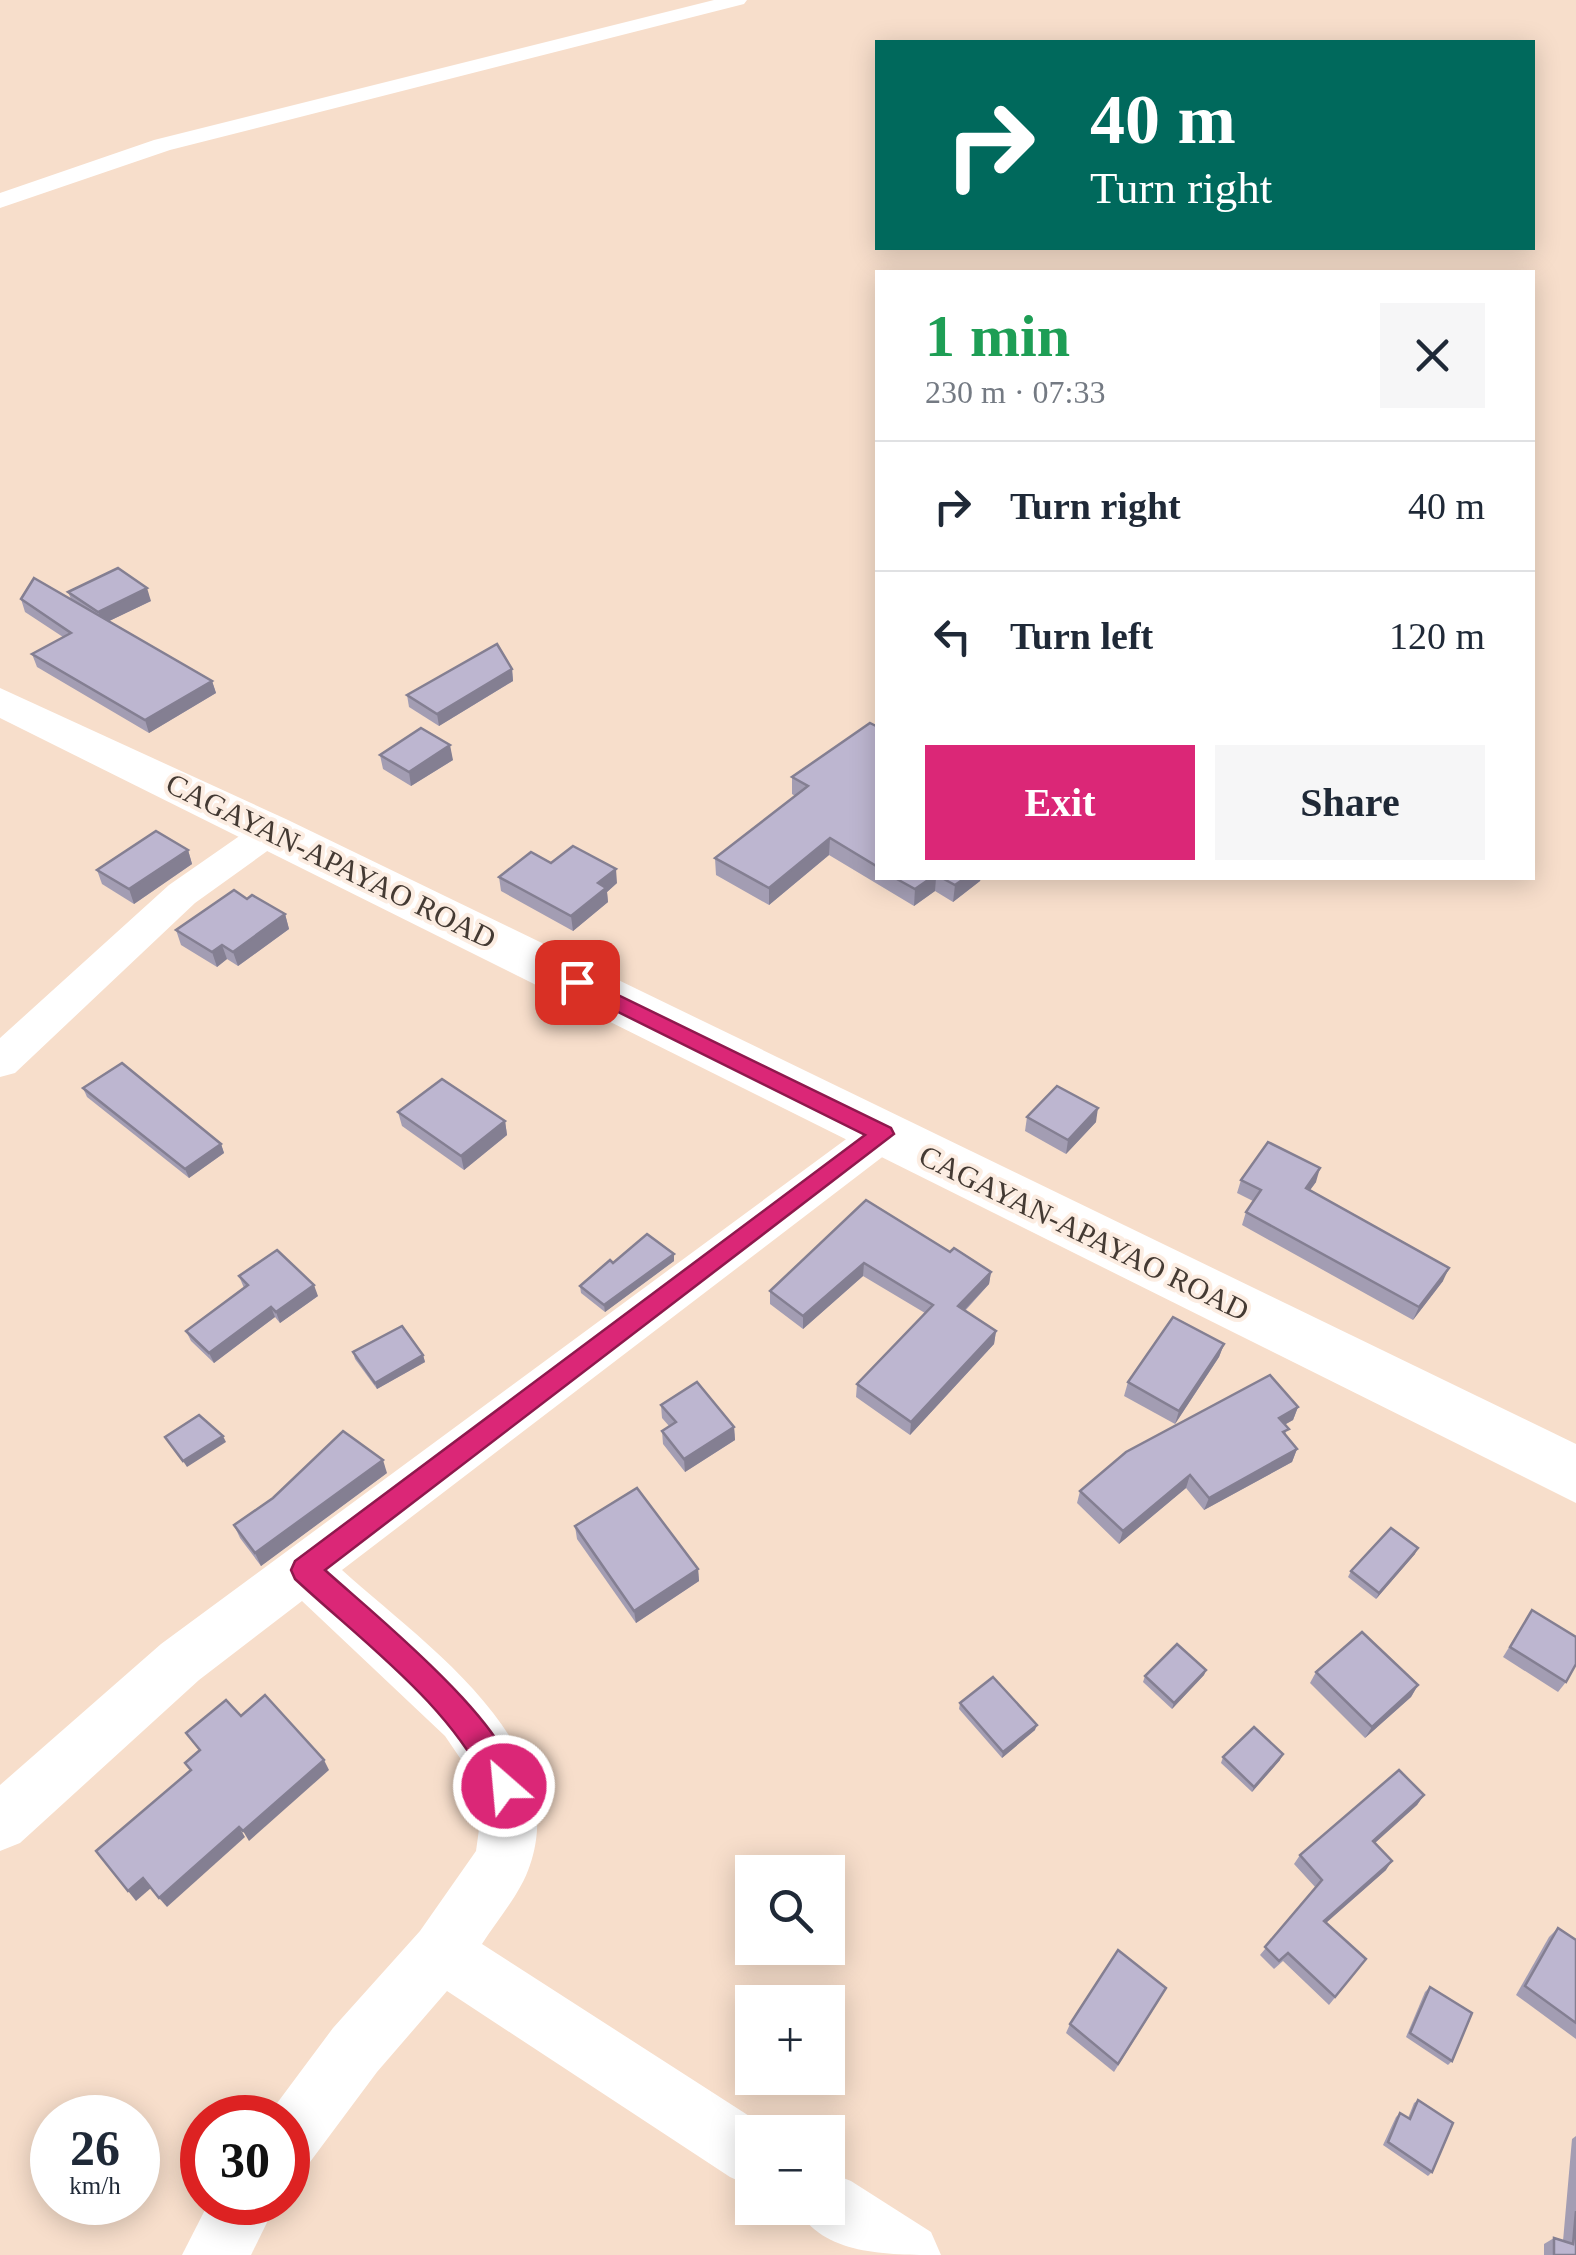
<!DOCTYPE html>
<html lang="en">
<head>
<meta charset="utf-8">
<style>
	body { margin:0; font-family:"Times New Roman",serif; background:#f6f6f7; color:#1f2937; height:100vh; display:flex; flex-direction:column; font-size:38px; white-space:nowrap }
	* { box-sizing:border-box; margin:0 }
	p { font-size:32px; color:#747a83 }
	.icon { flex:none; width:55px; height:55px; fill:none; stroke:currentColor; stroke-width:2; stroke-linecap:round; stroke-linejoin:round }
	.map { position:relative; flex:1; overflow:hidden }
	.sheet { position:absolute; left:875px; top:270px; width:660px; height:610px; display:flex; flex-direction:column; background:#fff; border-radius:0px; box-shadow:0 5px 25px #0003 }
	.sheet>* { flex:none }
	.guide { position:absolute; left:875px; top:40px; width:660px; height:210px; border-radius:0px; box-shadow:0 5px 25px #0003; background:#00695c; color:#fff; overflow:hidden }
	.fabs { position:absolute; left:735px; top:1855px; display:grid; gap:20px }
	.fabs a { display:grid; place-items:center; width:110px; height:110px; border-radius:0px; background:#fff; box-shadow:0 5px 25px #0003; font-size:50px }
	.speed { position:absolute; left:30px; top:2095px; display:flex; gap:20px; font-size:50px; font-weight:700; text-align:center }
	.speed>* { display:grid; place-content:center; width:130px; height:130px; border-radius:50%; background:#fff; box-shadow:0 5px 25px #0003; line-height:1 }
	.speed small { font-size:25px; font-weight:400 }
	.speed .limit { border:15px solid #d22; background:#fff; color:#111 }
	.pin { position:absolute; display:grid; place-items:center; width:85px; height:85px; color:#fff; margin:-42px; border-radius:20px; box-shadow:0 5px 15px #0006 }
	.me { position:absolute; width:110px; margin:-55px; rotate:333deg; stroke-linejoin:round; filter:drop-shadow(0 0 8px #0008) }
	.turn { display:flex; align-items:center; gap:35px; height:210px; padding:0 50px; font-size:45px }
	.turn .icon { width:130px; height:130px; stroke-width:2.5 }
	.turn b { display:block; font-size:70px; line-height:85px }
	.round { display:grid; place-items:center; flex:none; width:105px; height:105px; border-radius:0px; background:#f6f6f7 }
	.head { display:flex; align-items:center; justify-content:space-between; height:170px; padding:0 50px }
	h1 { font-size:60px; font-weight:700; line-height:75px; color:#1e9e55 }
	.cta { display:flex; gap:20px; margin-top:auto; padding:20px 50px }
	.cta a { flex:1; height:115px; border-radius:0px; background:#db2777; color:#fff; font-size:40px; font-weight:700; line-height:115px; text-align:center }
	.cta a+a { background:#f6f6f7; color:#1f2937 }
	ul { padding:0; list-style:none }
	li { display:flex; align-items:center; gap:30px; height:130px; padding:0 50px; border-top:2px solid #e0e1e3 }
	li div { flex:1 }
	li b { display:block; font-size:38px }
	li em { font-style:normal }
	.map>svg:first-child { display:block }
</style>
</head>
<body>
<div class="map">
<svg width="1576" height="2255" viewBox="0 0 1576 2255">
	<rect width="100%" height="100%" fill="#f7decb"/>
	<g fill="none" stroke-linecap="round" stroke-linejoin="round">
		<g fill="#fff" fill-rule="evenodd">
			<path d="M 714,0 L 747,0 L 744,4 L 170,150 L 0,208 L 0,193 L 154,140 Z"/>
			<path d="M 271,819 L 284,823 L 289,831 L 284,839 L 195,903 L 15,1073 L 0,1077 L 0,1038 L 169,885 L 258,823 Z"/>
			<path d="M 883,1118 L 898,1123 L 904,1134 L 898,1145 L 342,1570 C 420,1641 572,1742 530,1865 C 521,1893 498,1919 482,1944 L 774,2132 L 752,2132 L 752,2187 L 730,2177 L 447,1991 L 377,2072 L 310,2162 L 288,2171 L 288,2118 L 266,2118 L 333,2028 L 420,1931 L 476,1851 L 482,1808 L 473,1777 L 445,1736 L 302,1601 L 199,1680 L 20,1843 L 0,1851 L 0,1785 L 161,1644 L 868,1123 Z"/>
			<path d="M 828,2172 L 851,2181 L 931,2232 L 941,2255 C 887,2255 822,2255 797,2208 L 828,2208 Z"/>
			<path d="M 209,2202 L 277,2202 L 251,2255 L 182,2255 Z"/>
		</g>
		<path fill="#fff" fill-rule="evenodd" d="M 0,688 L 288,820 L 1576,1444 L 1576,1503 L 0,718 Z"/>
	</g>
	<g fill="#a39db3">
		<path d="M 68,592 L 151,601 L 109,621 L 212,681 L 216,693 L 149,733 L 37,667 L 32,654 L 63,637 L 25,612 L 21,599 L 71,599 Z"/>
		<path d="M 512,669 L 513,681 L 439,726 L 409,707 L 407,695 Z"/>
		<path d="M 878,727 L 878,878 L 981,878 L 980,881 L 953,902 L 935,891 L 914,906 L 829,855 L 769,905 L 716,875 L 715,858 L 795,796 L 792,794 L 792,777 Z"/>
		<path d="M 380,755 L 453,760 L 411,786 L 383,769 Z"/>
		<path d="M 188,850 L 192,864 L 134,904 L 102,884 L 97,870 Z"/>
		<path d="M 551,863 L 617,883 L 607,892 L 608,902 L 573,931 L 501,891 L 499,877 Z"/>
		<path d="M 247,899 L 285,914 L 289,929 L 238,966 L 227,959 L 217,967 L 181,945 L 176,930 Z"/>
		<path d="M 83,1088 L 221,1144 L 224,1153 L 189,1178 L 87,1097 Z"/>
		<path d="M 398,1112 L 505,1121 L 507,1135 L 464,1170 L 402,1126 Z"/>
		<path d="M 1027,1117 L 1096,1122 L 1066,1154 L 1025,1131 Z"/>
		<path d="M 1241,1180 L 1316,1182 L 1310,1190 L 1443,1281 L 1413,1320 L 1242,1225 L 1246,1212 L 1253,1201 L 1237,1193 Z"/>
		<path d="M 866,1200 L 950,1252 L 991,1272 L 989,1284 L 965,1311 L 996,1331 L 994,1344 L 910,1435 L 856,1397 L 857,1384 L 925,1313 L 863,1276 L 803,1329 L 770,1304 L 770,1291 Z"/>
		<path d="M 674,1254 L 674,1261 L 605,1312 L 581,1293 L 580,1286 L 613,1263 Z"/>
		<path d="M 239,1276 L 318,1296 L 280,1323 L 275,1317 L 214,1363 L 191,1341 L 186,1331 L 244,1288 Z"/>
		<path d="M 1224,1344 L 1219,1357 L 1175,1424 L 1124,1396 L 1128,1382 Z"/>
		<path d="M 353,1352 L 423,1355 L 425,1362 L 377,1389 L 355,1359 Z"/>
		<path d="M 661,1405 L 734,1427 L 735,1440 L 685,1472 L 663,1444 L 662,1431 L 669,1426 L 662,1418 Z"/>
		<path d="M 1298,1407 L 1293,1420 L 1285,1424 L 1286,1436 L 1297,1449 L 1292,1462 L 1204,1510 L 1186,1488 L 1119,1544 L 1077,1503 L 1080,1491 Z"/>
		<path d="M 387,1473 L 261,1566 L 240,1538 L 234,1525 L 273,1498 Z"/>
		<path d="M 575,1526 L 698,1569 L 699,1581 L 636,1623 L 577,1539 Z"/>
		<path d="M 1415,1554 L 1376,1599 L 1348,1577 L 1351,1571 Z"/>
		<path d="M 1532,1610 L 1566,1682 L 1558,1692 L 1503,1657 Z"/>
		<path d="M 1206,1670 L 1204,1675 L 1172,1709 L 1143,1682 L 1145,1676 Z"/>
		<path d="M 1316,1672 L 1418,1685 L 1411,1697 L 1365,1738 L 1310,1683 Z"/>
		<path d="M 960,1703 L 1035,1730 L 1002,1758 L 959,1709 Z"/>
		<path d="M 1223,1757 L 1280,1760 L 1252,1792 L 1221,1763 Z"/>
		<path d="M 1424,1795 L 1417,1805 L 1375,1843 L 1386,1870 L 1326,1923 L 1366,1959 L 1329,2005 L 1283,1961 L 1274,1969 L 1260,1955 L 1316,1888 L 1294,1864 L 1300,1855 Z"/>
		<path d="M 1558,1928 L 1576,1940 L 1576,2039 L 1516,1995 L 1549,1937 Z"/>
		<path d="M 1430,1987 L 1452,2061 L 1448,2065 L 1406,2037 L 1425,1992 Z"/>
		<path d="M 1161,1997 L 1114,2072 L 1066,2033 L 1070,2024 Z"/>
		<path d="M 1418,2100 L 1432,2172 L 1428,2176 L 1383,2145 L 1396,2117 L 1400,2113 L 1408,2118 L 1414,2103 Z"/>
		<path d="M 1576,2136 L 1576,2255 L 1544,2255 L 1544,2244 L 1554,2238 L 1563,2241 L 1572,2139 Z"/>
	</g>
	<g fill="#847f92">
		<path d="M 147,588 L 151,601 L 103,624 L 98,612 Z"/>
		<path d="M 512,669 L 513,681 L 439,726 L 437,714 Z"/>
		<path d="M 212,681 L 216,693 L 149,733 L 145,720 Z"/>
		<path d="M 450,745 L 453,760 L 411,786 L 409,772 Z"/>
		<path d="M 830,838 L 829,855 L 769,905 L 769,888 Z"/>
		<path d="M 188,850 L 192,864 L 134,904 L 129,889 Z"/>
		<path d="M 616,869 L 617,883 L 607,892 L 608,902 L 573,931 L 571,916 L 598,883 Z"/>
		<path d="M 931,878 L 936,878 L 935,891 L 914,906 L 915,889 Z"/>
		<path d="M 965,878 L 981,878 L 980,881 L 953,902 L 955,885 Z"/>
		<path d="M 285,914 L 289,929 L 238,966 L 233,952 Z"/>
		<path d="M 222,945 L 227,959 L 217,967 L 212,952 Z"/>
		<path d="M 1098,1108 L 1096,1122 L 1066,1154 L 1068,1140 Z"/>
		<path d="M 505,1121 L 507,1135 L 464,1170 L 461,1156 Z"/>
		<path d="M 221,1144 L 224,1153 L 189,1178 L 185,1169 Z"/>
		<path d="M 1320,1168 L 1316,1182 L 1302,1201 L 1306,1188 Z"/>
		<path d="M 674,1254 L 674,1261 L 605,1312 L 604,1305 Z"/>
		<path d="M 864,1263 L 863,1276 L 803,1329 L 803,1316 Z"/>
		<path d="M 1449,1268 L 1443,1281 L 1413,1320 L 1419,1307 Z"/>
		<path d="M 991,1272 L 989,1284 L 956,1319 L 958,1306 Z"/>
		<path d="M 314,1285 L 318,1296 L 280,1323 L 276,1312 Z"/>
		<path d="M 271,1307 L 275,1317 L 214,1363 L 209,1353 Z"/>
		<path d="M 996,1331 L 994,1344 L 910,1435 L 911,1422 Z"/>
		<path d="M 1224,1344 L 1219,1357 L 1175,1424 L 1179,1411 Z"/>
		<path d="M 423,1355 L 425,1362 L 377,1389 L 375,1383 Z"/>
		<path d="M 1298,1407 L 1293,1420 L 1274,1431 L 1279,1418 Z"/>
		<path d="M 734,1427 L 735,1440 L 685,1472 L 684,1459 Z"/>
		<path d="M 223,1436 L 226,1442 L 187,1467 L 183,1461 Z"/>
		<path d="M 1297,1449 L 1292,1462 L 1204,1510 L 1209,1498 Z"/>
		<path d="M 383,1460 L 387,1473 L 261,1566 L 255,1553 Z"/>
		<path d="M 1190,1475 L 1186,1488 L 1119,1544 L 1123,1531 Z"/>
		<path d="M 1418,1548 L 1415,1554 L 1376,1599 L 1379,1593 Z"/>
		<path d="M 698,1569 L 699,1581 L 636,1623 L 634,1611 Z"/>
		<path d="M 1206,1670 L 1204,1675 L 1172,1709 L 1174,1703 Z"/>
		<path d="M 1418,1685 L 1411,1697 L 1365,1738 L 1372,1727 Z"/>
		<path d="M 1037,1725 L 1035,1730 L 1002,1758 L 1003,1752 Z"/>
		<path d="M 1283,1754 L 1280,1760 L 1252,1792 L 1254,1787 Z"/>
		<path d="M 324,1760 L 329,1770 L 249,1841 L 243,1831 Z"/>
		<path d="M 1424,1795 L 1417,1805 L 1367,1850 L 1373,1841 Z"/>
		<path d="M 239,1827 L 245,1837 L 167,1907 L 159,1898 Z"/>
		<path d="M 1392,1861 L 1386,1870 L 1319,1929 L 1324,1921 Z"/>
		<path d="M 143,1878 L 151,1888 L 136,1901 L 128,1891 Z"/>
	</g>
	<g fill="#bdb6d0" stroke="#847f92" stroke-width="2.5">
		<path d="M 118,568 L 147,588 L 98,612 L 68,592 Z"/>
		<path d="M 34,578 L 212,681 L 145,720 L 32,654 L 71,633 L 21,599 Z"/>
		<path d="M 497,644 L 512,669 L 437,714 L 407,695 Z"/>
		<path d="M 870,723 L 878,727 L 878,867 L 830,838 L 769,888 L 715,858 L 808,786 L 792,777 Z"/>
		<path d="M 421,728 L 450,745 L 409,772 L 380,755 Z"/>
		<path d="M 156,831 L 188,850 L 129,889 L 97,870 Z"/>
		<path d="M 573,846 L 616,869 L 598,883 L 606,888 L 571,916 L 499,877 L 531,852 L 551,863 Z"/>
		<path d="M 895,878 L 931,878 L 915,889 Z"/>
		<path d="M 942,878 L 965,878 L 955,885 Z"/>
		<path d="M 234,890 L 247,899 L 252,895 L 285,914 L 233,952 L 222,945 L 212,952 L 176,930 Z"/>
		<path d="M 122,1063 L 221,1144 L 185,1169 L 83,1088 Z"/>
		<path d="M 442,1079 L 505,1121 L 461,1156 L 398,1112 Z"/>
		<path d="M 1057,1086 L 1098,1108 L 1068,1140 L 1027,1117 Z"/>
		<path d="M 1268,1142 L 1320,1168 L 1306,1188 L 1449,1268 L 1419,1307 L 1246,1212 L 1261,1190 L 1241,1180 Z"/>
		<path d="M 866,1200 L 950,1252 L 954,1248 L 991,1272 L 958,1306 L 996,1331 L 911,1422 L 857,1384 L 933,1305 L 864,1263 L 803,1316 L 770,1291 Z"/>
		<path d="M 647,1234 L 674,1254 L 604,1305 L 580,1286 L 610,1260 L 613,1263 Z"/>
		<path d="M 277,1250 L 314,1285 L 276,1312 L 271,1307 L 209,1353 L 186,1331 L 248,1285 L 239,1276 Z"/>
		<path d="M 1173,1317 L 1224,1344 L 1179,1411 L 1128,1382 Z"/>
		<path d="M 402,1326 L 423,1355 L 375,1383 L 353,1352 Z"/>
		<path d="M 1270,1375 L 1298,1407 L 1279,1418 L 1289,1429 L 1283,1432 L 1297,1449 L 1209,1498 L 1190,1475 L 1123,1531 L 1080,1491 L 1126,1452 Z"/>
		<path d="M 697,1382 L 734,1427 L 684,1459 L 662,1431 L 676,1422 L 661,1405 Z"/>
		<path d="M 199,1415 L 223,1436 L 183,1461 L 165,1437 Z"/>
		<path d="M 343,1431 L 383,1460 L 255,1553 L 234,1525 L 273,1498 Z"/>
		<path d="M 637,1488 L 698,1569 L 634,1611 L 575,1526 Z"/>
		<path d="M 1391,1528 L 1418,1548 L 1379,1593 L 1351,1571 Z"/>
		<path d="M 1532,1610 L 1576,1637 L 1576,1664 L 1566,1682 L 1510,1647 Z"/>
		<path d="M 1362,1632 L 1418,1685 L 1372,1727 L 1316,1672 Z"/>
		<path d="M 1177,1644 L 1206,1670 L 1174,1703 L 1145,1676 Z"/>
		<path d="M 993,1677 L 1037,1725 L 1003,1752 L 960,1703 Z"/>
		<path d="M 265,1695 L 324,1760 L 243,1831 L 239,1827 L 159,1898 L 143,1878 L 128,1891 L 96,1851 L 191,1770 L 185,1763 L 200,1750 L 186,1733 L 226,1700 L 241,1716 Z"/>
		<path d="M 1254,1727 L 1283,1754 L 1254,1787 L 1223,1757 Z"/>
		<path d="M 1399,1770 L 1424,1795 L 1373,1841 L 1392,1861 L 1324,1921 L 1366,1959 L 1335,1997 L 1288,1953 L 1279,1961 L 1265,1947 L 1322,1880 L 1300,1855 Z"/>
		<path d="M 1558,1928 L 1576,1940 L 1576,2023 L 1525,1986 Z"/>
		<path d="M 1118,1950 L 1166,1988 L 1118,2064 L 1070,2024 Z"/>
		<path d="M 1430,1987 L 1472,2013 L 1452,2061 L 1410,2033 Z"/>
		<path d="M 1418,2100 L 1453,2123 L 1432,2172 L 1388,2142 L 1400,2113 L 1410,2119 Z"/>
		<path d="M 1576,2211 L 1576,2255 L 1554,2255 L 1554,2238 L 1573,2244 Z"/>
	</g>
	<path fill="#db2777" stroke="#8e194d" stroke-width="2.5" d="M 577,975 L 891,1128 L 894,1134 L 325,1570 C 365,1607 536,1743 514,1797 L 504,1801 L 493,1797 C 456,1709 364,1643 295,1579 L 291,1570 L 295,1561 L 865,1135 L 570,988 L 566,982 L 570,977 Z"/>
	<g text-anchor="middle" stroke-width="8" stroke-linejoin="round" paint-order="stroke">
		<g font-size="30" fill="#443a33" stroke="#fcede2">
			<text transform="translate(331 861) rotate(26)" y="10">CAGAYAN-APAYAO ROAD</text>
			<text transform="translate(1084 1233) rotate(26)" y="10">CAGAYAN-APAYAO ROAD</text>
		</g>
	</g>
</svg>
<div class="fabs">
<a><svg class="icon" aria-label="search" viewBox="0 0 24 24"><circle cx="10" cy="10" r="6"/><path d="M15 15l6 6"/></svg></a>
<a>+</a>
<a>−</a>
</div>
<div class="speed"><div>26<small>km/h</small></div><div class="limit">30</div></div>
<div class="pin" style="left:577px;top:982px;background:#d93025"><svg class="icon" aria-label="arrive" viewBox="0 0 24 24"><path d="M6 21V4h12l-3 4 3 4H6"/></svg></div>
<svg class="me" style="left:504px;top:1786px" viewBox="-20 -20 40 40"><circle r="17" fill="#db2777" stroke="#fff" stroke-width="3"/><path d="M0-11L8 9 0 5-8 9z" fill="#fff"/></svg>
<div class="guide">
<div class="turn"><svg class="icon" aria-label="right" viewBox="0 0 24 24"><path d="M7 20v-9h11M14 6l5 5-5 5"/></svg><div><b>40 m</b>Turn right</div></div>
</div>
<section class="sheet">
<div class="head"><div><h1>1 min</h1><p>230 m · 07:33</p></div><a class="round"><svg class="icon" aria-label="close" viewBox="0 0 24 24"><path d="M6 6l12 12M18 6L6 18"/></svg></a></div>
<ul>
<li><svg class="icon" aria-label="right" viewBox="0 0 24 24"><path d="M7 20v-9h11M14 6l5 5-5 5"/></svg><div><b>Turn right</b></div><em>40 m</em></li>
<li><svg class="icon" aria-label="left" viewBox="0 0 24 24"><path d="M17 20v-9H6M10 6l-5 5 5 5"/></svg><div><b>Turn left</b></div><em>120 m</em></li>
</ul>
<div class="cta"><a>Exit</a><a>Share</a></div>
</section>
</div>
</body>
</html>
